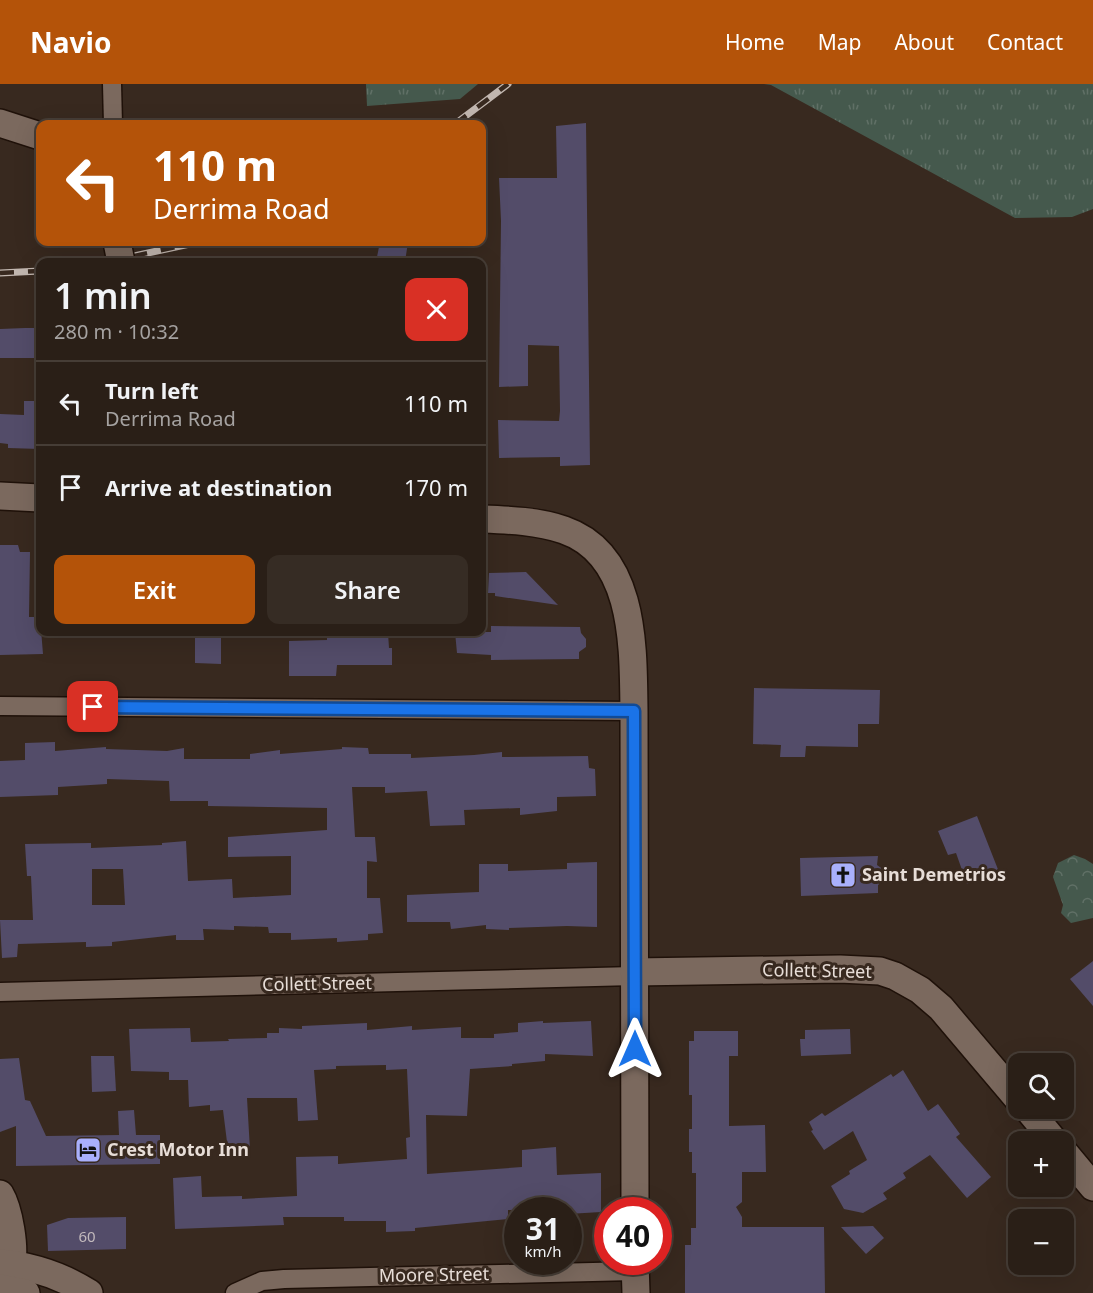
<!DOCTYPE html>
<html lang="en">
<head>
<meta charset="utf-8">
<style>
	body { margin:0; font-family:"Noto Sans",sans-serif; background:#362c24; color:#f1f3f6; height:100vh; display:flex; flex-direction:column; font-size:22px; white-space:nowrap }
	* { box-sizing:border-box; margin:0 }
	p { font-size:20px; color:#a5a2a1 }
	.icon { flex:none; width:33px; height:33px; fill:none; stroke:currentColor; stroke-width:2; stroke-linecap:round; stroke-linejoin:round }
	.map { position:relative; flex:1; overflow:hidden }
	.side { position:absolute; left:36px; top:174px; width:450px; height:378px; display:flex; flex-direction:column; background:#2a1f17; border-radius:12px; box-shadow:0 6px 24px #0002,0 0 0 2px #463d36 }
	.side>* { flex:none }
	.hud { position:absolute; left:36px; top:36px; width:450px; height:126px; border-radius:12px; box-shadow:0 6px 24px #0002,0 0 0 2px #463d36; background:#b45309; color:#fff; overflow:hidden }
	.buttons { position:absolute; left:1008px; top:969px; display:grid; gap:12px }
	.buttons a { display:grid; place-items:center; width:66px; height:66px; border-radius:12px; background:#2a1f17; box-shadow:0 6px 24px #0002,0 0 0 2px #463d36; font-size:30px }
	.speed { position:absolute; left:504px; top:1113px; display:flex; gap:12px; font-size:30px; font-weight:700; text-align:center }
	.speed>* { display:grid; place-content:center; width:78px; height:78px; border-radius:50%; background:#2a1f17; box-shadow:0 6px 24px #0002,0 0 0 2px #463d36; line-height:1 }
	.speed small { font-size:15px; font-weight:400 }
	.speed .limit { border:9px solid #d22; background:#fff; color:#111 }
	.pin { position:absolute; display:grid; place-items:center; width:51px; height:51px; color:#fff; margin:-26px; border-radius:12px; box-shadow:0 3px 9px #0006 }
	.me { position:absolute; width:66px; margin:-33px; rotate:0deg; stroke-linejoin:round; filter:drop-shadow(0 0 4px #0008) }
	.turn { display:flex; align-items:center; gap:21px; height:126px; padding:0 18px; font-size:27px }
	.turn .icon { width:78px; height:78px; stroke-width:2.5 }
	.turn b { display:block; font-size:42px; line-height:51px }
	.round { display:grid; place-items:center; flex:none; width:63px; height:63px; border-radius:12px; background:#362c24 }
	.summary { display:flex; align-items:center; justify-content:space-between; height:102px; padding:0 18px }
	h1 { font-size:36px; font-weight:600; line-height:45px }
	.button { display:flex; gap:12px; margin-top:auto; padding:12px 18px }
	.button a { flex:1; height:69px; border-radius:12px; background:#b45309; color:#fff; font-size:24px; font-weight:600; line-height:69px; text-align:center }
	.button a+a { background:#362c24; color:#f1f3f6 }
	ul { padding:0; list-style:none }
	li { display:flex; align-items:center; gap:18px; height:84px; padding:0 18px; border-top:2px solid #463d36 }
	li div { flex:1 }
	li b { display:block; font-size:22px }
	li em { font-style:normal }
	header { display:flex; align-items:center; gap:36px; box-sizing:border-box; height:84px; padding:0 30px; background:#b45309; color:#fff }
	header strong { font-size:28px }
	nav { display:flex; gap:33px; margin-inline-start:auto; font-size:21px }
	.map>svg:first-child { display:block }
</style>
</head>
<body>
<header>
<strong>Navio</strong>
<nav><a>Home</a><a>Map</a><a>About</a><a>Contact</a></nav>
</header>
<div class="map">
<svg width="1093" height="1209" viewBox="0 0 1093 1209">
	<defs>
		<pattern id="forest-crowns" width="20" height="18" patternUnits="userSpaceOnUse" patternTransform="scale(1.5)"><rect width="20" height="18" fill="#45594d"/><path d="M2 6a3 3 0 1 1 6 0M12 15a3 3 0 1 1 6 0" fill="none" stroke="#607066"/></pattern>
		<pattern id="park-tufts" width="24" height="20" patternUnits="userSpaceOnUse" patternTransform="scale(1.5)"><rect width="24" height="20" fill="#45594d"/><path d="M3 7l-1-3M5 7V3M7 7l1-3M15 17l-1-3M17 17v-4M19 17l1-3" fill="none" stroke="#607066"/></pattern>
	</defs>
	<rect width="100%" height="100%" fill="#38291f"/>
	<path fill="url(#forest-crowns)" d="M 1074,771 L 1085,775 L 1093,780 L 1093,834 L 1071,839 L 1061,829 L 1063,821 L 1053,793 L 1058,779 Z"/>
	<g fill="url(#park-tufts)">
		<path d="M 366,0 L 478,0 L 460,15 L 367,22 Z"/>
		<path d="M 764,0 L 1093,0 L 1093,125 L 1072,133 L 1015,134 L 771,1 Z"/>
	</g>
	<g fill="#534c69" fill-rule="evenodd">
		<path d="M 586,39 L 590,381 L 560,382 L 560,373 L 499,374 L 498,336 L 559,337 L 560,327 L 559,262 L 528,261 L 528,302 L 499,303 L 501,137 L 499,94 L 557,94 L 556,42 Z"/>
		<path d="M 380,158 L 408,158 L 405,178 L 376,178 Z"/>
		<path d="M 25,244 L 40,244 L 40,274 L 0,274 L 0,245 Z"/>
		<path d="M 24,317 L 40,317 L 40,365 L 8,364 L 8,360 L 0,359 L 0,330 L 24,331 Z"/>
		<path d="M 0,461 L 18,461 L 20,468 L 30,468 L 29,533 L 40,533 L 43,570 L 0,571 Z"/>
		<path d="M 526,488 L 558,521 L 495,512 L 495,509 L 488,509 L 489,489 Z"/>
		<path d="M 491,542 L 580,543 L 581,549 L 586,555 L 586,563 L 579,568 L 579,575 L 491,576 L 491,571 L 457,569 L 455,548 L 491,548 Z"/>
		<path d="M 195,548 L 221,548 L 221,580 L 195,579 Z"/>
		<path d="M 327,548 L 388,549 L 389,564 L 392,564 L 392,581 L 337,581 L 336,592 L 289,592 L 289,557 L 327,556 Z"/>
		<path d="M 754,604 L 880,606 L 879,640 L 858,640 L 858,663 L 806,662 L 805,673 L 780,673 L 781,661 L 753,660 Z"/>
		<path d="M 55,658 L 55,667 L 106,663 L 106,665 L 167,667 L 184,664 L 184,675 L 250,675 L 250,670 L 280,666 L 280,670 L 342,665 L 342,663 L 368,664 L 369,670 L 411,670 L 411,674 L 474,671 L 502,668 L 502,673 L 588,672 L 589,684 L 595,685 L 596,712 L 557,713 L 557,727 L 520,731 L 520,724 L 464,726 L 465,741 L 430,742 L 427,707 L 385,709 L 385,703 L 352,703 L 355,753 L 375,753 L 377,778 L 367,777 L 367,814 L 380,814 L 383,849 L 368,850 L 368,856 L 337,858 L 337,854 L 291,856 L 291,849 L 269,849 L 268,843 L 234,842 L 234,846 L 203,845 L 204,856 L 176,856 L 176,851 L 112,858 L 112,862 L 86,863 L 86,858 L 18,860 L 17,873 L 2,874 L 0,836 L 33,836 L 31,792 L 27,792 L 25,760 L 91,759 L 91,764 L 162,761 L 162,759 L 186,757 L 188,797 L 232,795 L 233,814 L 291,811 L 291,772 L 228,773 L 228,753 L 327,746 L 327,724 L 208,722 L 208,717 L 170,717 L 169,697 L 107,695 L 107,700 L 58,703 L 58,711 L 0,713 L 0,677 L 25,676 L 25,659 ZM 92,785 L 123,785 L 125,821 L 92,821 Z"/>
		<path d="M 977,732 L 999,788 L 967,800 L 956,769 L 948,771 L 938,747 Z"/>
		<path d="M 878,772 L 877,781 L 884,786 L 885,795 L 878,801 L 878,809 L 801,812 L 800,774 Z"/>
		<path d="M 597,778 L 597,843 L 567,842 L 509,844 L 509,846 L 486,845 L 486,841 L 451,845 L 450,838 L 407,838 L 407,811 L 479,808 L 479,780 L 508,780 L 508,787 L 567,785 L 567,779 Z"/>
		<path d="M 1093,877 L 1093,922 L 1070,895 Z"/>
		<path d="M 543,937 L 543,939 L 591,937 L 593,972 L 545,970 L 545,977 L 512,980 L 512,982 L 470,985 L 467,1032 L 426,1031 L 427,1090 L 522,1083 L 522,1066 L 556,1063 L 557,1091 L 601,1089 L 601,1128 L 568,1130 L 568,1126 L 508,1126 L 508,1135 L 415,1144 L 415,1147 L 386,1148 L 386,1137 L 344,1137 L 344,1133 L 283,1133 L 284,1141 L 175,1145 L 173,1094 L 201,1092 L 202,1113 L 242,1112 L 242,1115 L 297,1112 L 296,1073 L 338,1072 L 338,1080 L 407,1075 L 406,1054 L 410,1053 L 407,985 L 386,986 L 386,981 L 336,982 L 336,985 L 314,986 L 318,1036 L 298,1037 L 297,1014 L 247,1014 L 250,1066 L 228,1066 L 223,1026 L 210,1027 L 210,1021 L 189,1023 L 188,996 L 169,996 L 169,988 L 131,987 L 129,945 L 190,944 L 191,958 L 229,957 L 228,955 L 267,954 L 267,949 L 279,949 L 279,944 L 302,945 L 302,942 L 367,939 L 367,946 L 412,942 L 412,946 L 461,943 L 461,954 L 494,954 L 494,950 L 518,948 L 518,939 Z"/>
		<path d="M 850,945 L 851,970 L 801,972 L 800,955 L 805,955 L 805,946 Z"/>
		<path d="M 694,947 L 738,947 L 738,972 L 729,972 L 729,1042 L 765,1041 L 766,1088 L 742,1088 L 742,1118 L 736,1123 L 742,1133 L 742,1143 L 824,1143 L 825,1209 L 685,1209 L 685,1161 L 691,1161 L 691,1144 L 696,1144 L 696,1089 L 692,1089 L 692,1068 L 689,1068 L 689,1045 L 692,1045 L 692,1011 L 689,1011 L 689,957 L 694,957 Z"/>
		<path d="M 91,972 L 114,972 L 116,1007 L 92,1008 Z"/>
		<path d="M 19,974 L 25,1016 L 30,1017 L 46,1052 L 119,1051 L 118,1027 L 134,1026 L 136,1051 L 160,1051 L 160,1080 L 16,1082 L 16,1042 L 0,1048 L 0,975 Z"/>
		<path d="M 903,986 L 928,1027 L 938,1020 L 960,1050 L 956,1053 L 991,1093 L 967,1114 L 930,1071 L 903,1089 L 906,1094 L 883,1109 L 887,1115 L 863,1129 L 844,1125 L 831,1102 L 850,1090 L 849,1087 L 867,1076 L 853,1047 L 824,1066 L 811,1047 L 813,1046 L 809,1038 L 822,1029 L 825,1032 L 891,990 L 893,993 Z"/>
		<path d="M 126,1133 L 126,1165 L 48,1167 L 47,1141 L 68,1134 Z"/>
		<path d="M 873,1142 L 884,1154 L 866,1170 L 841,1143 Z"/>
	</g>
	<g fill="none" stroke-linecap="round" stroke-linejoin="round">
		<defs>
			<g id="street">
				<path d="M 112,0 L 113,40"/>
				<path d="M 0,622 L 634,627"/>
				<path d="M 0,908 L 634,892"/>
				<path d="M 235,1209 L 262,1197 L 284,1195 L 635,1187"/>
			</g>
			<g id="secondary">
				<path d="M 0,39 L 40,52"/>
				<path d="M 0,412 L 40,414"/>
				<path d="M 482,435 C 509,436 538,437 564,446 C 636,471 633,564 634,627 L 635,1126"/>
				<path d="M 634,888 L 840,885 L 880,887 L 895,892 L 920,906 L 941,924 L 1018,1015"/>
				<path d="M 1027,1024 L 1055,1058"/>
				<path d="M 1064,1068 L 1093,1103"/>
				<path d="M 0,1110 C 9,1125 16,1165 11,1182 C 9,1189 4,1197 1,1204"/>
				<path d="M 635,1178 L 636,1209"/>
				<path d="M 0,1179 C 32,1182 62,1192 89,1209"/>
				<path d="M 0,1204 L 26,1209"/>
			</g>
		</defs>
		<use href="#street" stroke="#1f1109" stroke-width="21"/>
		<use href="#secondary" stroke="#1f1109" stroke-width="30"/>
		<use href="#street" stroke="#7b695e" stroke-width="18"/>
		<use href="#secondary" stroke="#7b695e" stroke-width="27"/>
		<defs>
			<g id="rail">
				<path d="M 455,40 L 508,0"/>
				<path d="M 106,178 L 199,158"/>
				<path d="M 0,189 L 40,187"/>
			</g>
		</defs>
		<use href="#rail" stroke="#c2b7b0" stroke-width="7"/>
		<use href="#rail" stroke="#38291f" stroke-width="4.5" stroke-dasharray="14" stroke-linecap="butt"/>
		<defs>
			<path id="secondary-bridge" d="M 117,158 L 121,178"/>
		</defs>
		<use href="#secondary-bridge" stroke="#1f1109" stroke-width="30" stroke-linecap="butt"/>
		<use href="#secondary-bridge" stroke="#7b695e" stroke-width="27"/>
	</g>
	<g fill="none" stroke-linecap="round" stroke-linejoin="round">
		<defs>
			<path id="route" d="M 93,623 L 634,627 L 635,965"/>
		</defs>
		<use href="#route" stroke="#114b97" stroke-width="15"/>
		<use href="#route" stroke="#1a73e8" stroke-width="10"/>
	</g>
	<defs>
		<symbol id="church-square" viewBox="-11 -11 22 22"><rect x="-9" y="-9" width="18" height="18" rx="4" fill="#a9b0fc" stroke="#38291f"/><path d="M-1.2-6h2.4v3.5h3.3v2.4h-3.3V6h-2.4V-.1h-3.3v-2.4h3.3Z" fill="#111"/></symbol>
		<symbol id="hotel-square" viewBox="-11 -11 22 22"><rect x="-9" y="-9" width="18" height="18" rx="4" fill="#a9b0fc" stroke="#38291f"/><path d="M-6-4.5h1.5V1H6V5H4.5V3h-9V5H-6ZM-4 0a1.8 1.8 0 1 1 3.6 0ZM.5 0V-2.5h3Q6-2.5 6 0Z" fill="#111"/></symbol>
	</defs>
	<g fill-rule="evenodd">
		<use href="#church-square" x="828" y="776" width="30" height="30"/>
		<use href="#hotel-square" x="73" y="1051" width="30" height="30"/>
	</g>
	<g text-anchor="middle" stroke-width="6" stroke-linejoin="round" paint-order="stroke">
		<g font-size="15" fill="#c2b9bc">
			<text x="87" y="1158">60</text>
		</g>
		<g font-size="18" font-weight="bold" fill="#e7ddd7" stroke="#38291f" text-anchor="start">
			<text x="862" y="797">Saint Demetrios</text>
			<text x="107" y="1072">Crest Motor Inn</text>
		</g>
		<g font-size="18" fill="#e7ddd7" stroke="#38291f">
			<text transform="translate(817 887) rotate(1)" y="6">Collett Street</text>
			<text transform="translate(317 900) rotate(-1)" y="6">Collett Street</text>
			<text transform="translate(434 1191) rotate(-1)" y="6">Moore Street</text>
		</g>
	</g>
</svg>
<div class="buttons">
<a><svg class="icon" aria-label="search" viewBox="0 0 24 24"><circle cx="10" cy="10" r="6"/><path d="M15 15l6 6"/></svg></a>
<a>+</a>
<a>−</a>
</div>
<div class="speed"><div>31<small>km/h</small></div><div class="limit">40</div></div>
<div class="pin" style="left:93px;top:623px;background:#d93025"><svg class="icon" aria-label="arrive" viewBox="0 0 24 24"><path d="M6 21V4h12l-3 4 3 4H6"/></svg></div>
<svg class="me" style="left:635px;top:965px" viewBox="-20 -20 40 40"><path d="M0-17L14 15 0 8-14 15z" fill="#1a73e8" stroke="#fff" stroke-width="4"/></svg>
<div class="hud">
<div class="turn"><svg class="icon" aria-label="left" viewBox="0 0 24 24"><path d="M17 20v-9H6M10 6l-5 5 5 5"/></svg><div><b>110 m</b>Derrima Road</div></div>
</div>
<section class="side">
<div class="summary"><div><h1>1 min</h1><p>280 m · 10:32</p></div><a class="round" style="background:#d93025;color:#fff"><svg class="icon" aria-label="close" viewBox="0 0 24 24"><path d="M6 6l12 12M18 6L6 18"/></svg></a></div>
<ul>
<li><svg class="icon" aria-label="left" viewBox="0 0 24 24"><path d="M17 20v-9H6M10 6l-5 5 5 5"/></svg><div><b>Turn left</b><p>Derrima Road</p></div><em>110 m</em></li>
<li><svg class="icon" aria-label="arrive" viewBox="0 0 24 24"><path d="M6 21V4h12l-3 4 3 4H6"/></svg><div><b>Arrive at destination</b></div><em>170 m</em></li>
</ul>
<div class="button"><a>Exit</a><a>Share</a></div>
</section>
</div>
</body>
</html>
